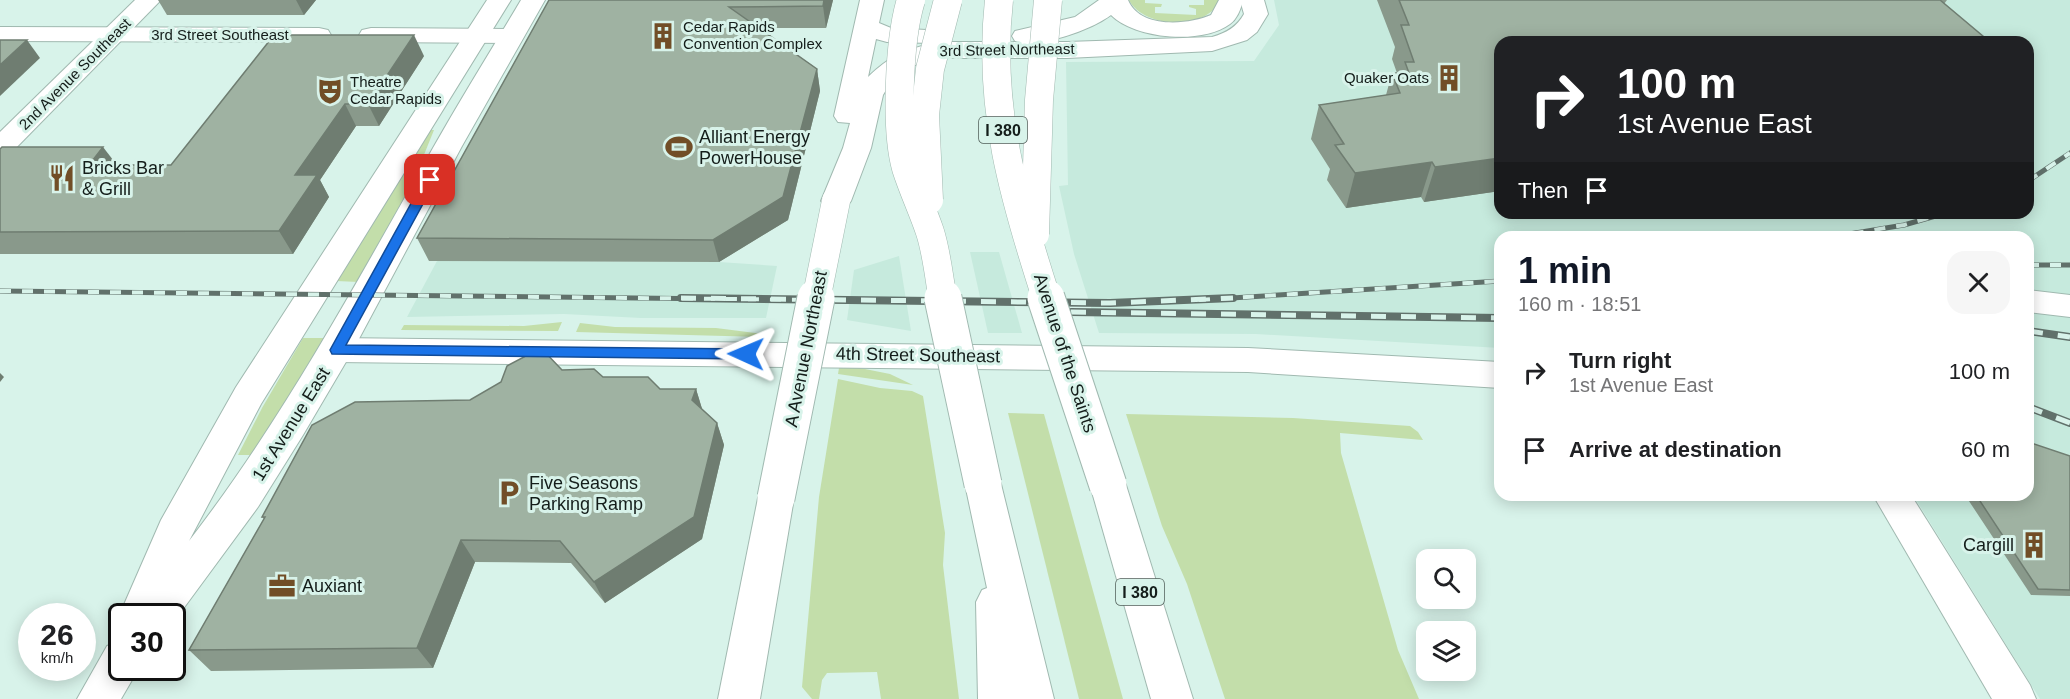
<!DOCTYPE html>
<html lang="en">
<head>
<meta charset="utf-8">
<style>
	body { margin:0; font-family:Helvetica,sans-serif; background:#f6f6f6; color:#202124; height:100vh; display:flex; flex-direction:column; font-size:22px; white-space:nowrap }
	* { box-sizing:border-box; margin:0 }
	p { font-size:20px; color:#757577 }
	.icon { flex:none; width:33px; height:33px; fill:none; stroke:currentColor; stroke-width:2; stroke-linecap:round; stroke-linejoin:round }
	.map { position:relative; flex:1; overflow:hidden }
	.details { position:absolute; left:1494px; top:231px; width:540px; height:270px; display:flex; flex-direction:column; background:#fff; border-radius:18px; box-shadow:0 3px 15px #0003 }
	.details>* { flex:none }
	.banner { position:absolute; left:1494px; top:36px; width:540px; height:183px; border-radius:18px; box-shadow:0 3px 15px #0003; background:#202124; color:#fff; overflow:hidden }
	.tools { position:absolute; left:1416px; top:549px; display:grid; gap:12px }
	.tools a { display:grid; place-items:center; width:60px; height:60px; border-radius:12px; background:#fff; box-shadow:0 3px 15px #0003; font-size:30px }
	.speed { position:absolute; left:18px; top:603px; display:flex; gap:12px; font-size:30px; font-weight:700; text-align:center }
	.speed>* { display:grid; place-content:center; width:78px; height:78px; border-radius:50%; background:#fff; box-shadow:0 3px 15px #0003; line-height:1 }
	.speed small { font-size:15px; font-weight:400 }
	.speed .limit { border:3px solid #111; border-radius:9px; background:#fff; color:#111 }
	.pin { position:absolute; display:grid; place-items:center; width:51px; height:51px; color:#fff; margin:-26px; border-radius:12px; box-shadow:0 3px 9px #0006 }
	.me { position:absolute; width:66px; margin:-33px; rotate:271deg; stroke-linejoin:round; filter:drop-shadow(0 0 4px #0008) }
	.turn { display:flex; align-items:center; gap:21px; height:126px; padding:0 24px; font-size:27px }
	.turn .icon { width:78px; height:78px; stroke-width:2.5 }
	.turn b { display:block; font-size:42px; line-height:51px }
	.then { display:flex; align-items:center; height:57px; padding:0 24px; background:#0003; gap:12px; font-size:22px }
	.round { display:grid; place-items:center; flex:none; width:63px; height:63px; border-radius:18px; background:#f6f6f6 }
	.summary { display:flex; align-items:center; justify-content:space-between; height:102px; padding:0 24px }
	h1 { font-size:36px; font-weight:600; line-height:45px; color:#111827 }
	ul { padding:0; list-style:none }
	li { display:flex; align-items:center; gap:18px; height:78px; padding:0 24px }
	li div { flex:1 }
	li b { display:block; font-size:22px }
	li em { font-style:normal }
	.map>svg:first-child { display:block }
</style>
</head>
<body>
<div class="map">
<svg width="2070" height="699" viewBox="0 0 2070 699">
	<rect width="100%" height="100%" fill="#d8f3ea"/>
	<g fill="#c6eadd" fill-rule="evenodd">
		<path d="M 1274,0 L 2070,0 L 2070,699 L 2040,699 L 1913,495 L 2028,495 L 2028,237 L 1500,237 L 1500,348 L 1256,334 L 1099,333 L 1074,254 L 1059,186 L 1068,185 L 1066,62 L 1254,61 L 1279,25 ZM 1500,42 L 2028,42 L 2028,213 L 1500,213 Z"/>
		<path d="M 970,252 L 999,252 L 1022,333 L 988,333 Z"/>
		<path d="M 899,256 L 911,331 L 847,320 L 854,270 Z"/>
		<path d="M 437,261 L 719,262 L 777,266 L 766,318 L 641,318 L 564,314 L 407,317 Z"/>
	</g>
	<g fill="#c3deaa">
		<path d="M 1129,0 L 1145,0 L 1145,3 L 1162,4 L 1161,7 L 1155,7 L 1155,13 L 1196,15 L 1196,9 L 1189,7 L 1189,5 L 1204,5 L 1204,0 L 1220,0 C 1207,31 1144,29 1129,0 Z"/>
		<path d="M 429,130 L 434,130 L 415,177 L 359,282 L 336,281 Z"/>
		<path d="M 562,322 L 558,331 L 401,330 L 404,325 L 524,326 Z"/>
		<path d="M 580,323 L 615,327 L 716,328 L 763,334 L 762,337 L 576,332 Z"/>
		<path d="M 303,338 L 325,338 L 253,455 L 238,455 L 262,408 Z"/>
		<path d="M 855,367 L 890,374 L 913,385 L 838,374 L 839,368 Z"/>
		<path d="M 838,379 L 880,388 L 912,391 L 923,396 L 945,533 L 943,565 L 959,699 L 881,699 L 877,672 L 827,673 L 822,680 L 819,699 L 812,699 L 802,687 L 819,497 Z"/>
		<path d="M 1008,413 L 1044,414 L 1123,699 L 1079,699 Z"/>
		<path d="M 1126,414 L 1293,418 L 1410,426 L 1418,432 L 1423,440 L 1340,433 L 1341,453 L 1398,650 L 1419,699 L 1225,699 L 1187,584 L 1162,526 Z"/>
	</g>
	<g fill="none" stroke-linecap="round" stroke-linejoin="round">
		<defs>
			<g id="minor">
				<path d="M 860,0 L 884,0 L 879,23 L 891,28 L 944,31 L 947,36 L 944,41 L 939,42 L 1067,42 L 1212,37 C 1226,33 1237,27 1244,14 L 1240,0 L 1264,0 L 1268,14 L 1257,32 L 1247,40 L 1212,51 L 1067,58 L 938,58 C 915,62 895,74 883,95 L 871,148 L 851,201 L 846,208 L 836,210 L 826,208 L 821,201 L 843,148 L 850,123 L 838,122 L 834,116 ZM 876,39 L 887,42 L 934,43 C 904,50 890,56 868,77 Z"/>
				<path d="M 0,27 L 319,28 L 328,30 L 331,35 L 328,40 L 319,42 L 0,41 Z"/>
				<path d="M 371,28 L 512,29 L 521,31 L 524,36 L 521,41 L 512,43 L 371,42 L 362,40 L 359,35 L 362,30 Z"/>
				<path d="M 2028,290 L 2070,295 L 2070,317 L 2028,312 Z"/>
				<path d="M 336,338 L 1248,348 L 1500,362 L 1500,388 L 1248,372 L 336,362 L 324,359 L 319,350 L 324,341 Z"/>
				<path d="M 776,483 L 789,487 L 794,498 L 760,699 L 718,699 L 758,498 L 763,487 Z"/>
				<path d="M 1873,495 L 1911,495 L 2030,685 L 2036,699 L 1992,699 Z"/>
			</g>
			<g id="major">
				<path d="M 135,0 L 161,0 L 10,154 L 0,156 L 0,132 Z"/>
				<path d="M 487,0 L 511,0 L 261,404 L 189,541 C 284,418 356,283 433,148 C 461,98 492,49 521,0 L 545,0 L 462,146 L 353,350 L 303,435 L 258,507 L 172,624 L 172,616 L 122,616 L 122,621 L 119,616 L 161,520 L 236,387 Z"/>
				<path d="M 122,640 L 122,668 L 139,668 L 121,699 L 77,699 L 107,646 Z"/>
			</g>
			<g id="highway">
				<path d="M 1099,0 L 1128,0 C 1140,29 1188,25 1211,15 L 1219,0 L 1243,0 C 1241,9 1237,19 1230,24 C 1202,45 1135,39 1111,15 C 1091,30 1041,48 1015,41 L 1012,36 L 1015,31 L 1075,17 Z"/>
				<path d="M 983,469 L 996,474 L 1001,484 L 1054,699 L 978,699 L 976,602 L 982,590 L 987,588 L 965,484 L 970,474 Z"/>
				<path d="M 1108,470 L 1121,474 L 1126,485 L 1193,699 L 1151,699 L 1090,485 L 1095,474 Z"/>
			</g>
		</defs>
		<use href="#minor" stroke="#a0b9b0" stroke-width="2"/>
		<use href="#major" stroke="#a0b9b0" stroke-width="2"/>
		<use href="#highway" stroke="#a0b9b0" stroke-width="2"/>
		<use href="#minor" fill="#fff" fill-rule="evenodd"/>
		<use href="#major" fill="#fff" fill-rule="evenodd"/>
		<use href="#highway" fill="#fff" fill-rule="evenodd"/>
		<defs>
			<g id="rail-far1">
				<path d="M 2028,181 L 2070,153"/>
				<path d="M 1831,237 L 1904,225 L 1946,213"/>
				<path d="M 2028,265 L 2070,265"/>
				<path d="M 0,291 L 819,300"/>
				<path d="M 1199,300 L 1500,281"/>
			</g>
			<g id="rail">
				<path d="M 681,298 L 1110,303 L 1233,298"/>
				<path d="M 1071,312 L 1500,318"/>
				<path d="M 2028,331 L 2070,337"/>
				<path d="M 2028,407 L 2070,423"/>
			</g>
		</defs>
		<use href="#rail-far1" stroke="#61716b" stroke-width="5"/>
		<use href="#rail" stroke="#61716b" stroke-width="8"/>
		<use href="#rail-far1" stroke="#d8f3ea" stroke-width="4" stroke-dasharray="11" stroke-linecap="butt"/>
		<use href="#rail" stroke="#d8f3ea" stroke-width="5" stroke-dasharray="15" stroke-linecap="butt"/>
		<defs>
			<path id="minor-bridge-far1" d="M 816,300 L 836,201"/>
			<path id="minor-bridge" d="M 776,498 L 816,298"/>
			<g id="highway-bridge-far1">
				<path d="M 911,0 C 899,39 895,129 906,168 C 913,190 923,211 930,232 C 937,254 939,278 943,300"/>
				<path d="M 999,0 C 987,107 1014,199 1047,300"/>
				<path d="M 929,200 L 925,115 L 930,69 L 948,0"/>
				<path d="M 1035,234 L 1039,100 L 1048,0"/>
			</g>
			<g id="highway-bridge">
				<path d="M 943,298 L 983,484"/>
				<path d="M 1046,298 L 1108,485"/>
			</g>
		</defs>
		<use href="#minor-bridge-far1" stroke="#a0b9b0" stroke-width="29" stroke-linecap="butt"/>
		<use href="#minor-bridge" stroke="#a0b9b0" stroke-width="39" stroke-linecap="butt"/>
		<use href="#highway-bridge-far1" stroke="#a0b9b0" stroke-width="29" stroke-linecap="butt"/>
		<use href="#highway-bridge" stroke="#a0b9b0" stroke-width="39" stroke-linecap="butt"/>
		<use href="#minor-bridge-far1" stroke="#fff" stroke-width="28"/>
		<use href="#minor-bridge" stroke="#fff" stroke-width="37"/>
		<use href="#highway-bridge-far1" stroke="#fff" stroke-width="28"/>
		<use href="#highway-bridge" stroke="#fff" stroke-width="37"/>
	</g>
	<g fill="#89998b">
		<path d="M 158,0 L 316,0 L 304,15 L 167,15 Z"/>
		<path d="M 549,0 L 833,0 L 826,28 L 760,28 L 817,69 L 820,91 L 788,220 L 719,262 L 429,261 L 417,238 Z"/>
		<path d="M 1377,0 L 1947,0 L 1944,4 L 1500,42 L 1500,191 L 1424,202 L 1421,197 L 1346,208 L 1327,180 L 1330,169 L 1311,139 L 1319,105 L 1386,95 L 1392,73 L 1397,73 L 1392,59 L 1395,47 Z"/>
		<path d="M 424,56 L 379,126 L 356,126 L 320,180 L 329,197 L 293,254 L 0,254 L 0,149 L 116,165 L 171,165 Z"/>
		<path d="M 562,370 L 603,377 L 660,389 L 696,389 L 702,409 L 717,423 L 724,445 L 702,539 L 605,603 L 571,563 L 475,562 L 433,668 L 211,671 L 189,650 L 264,519 L 262,517 L 470,400 Z"/>
		<path d="M 2070,456 L 2070,596 L 2031,595 L 1965,495 L 2028,495 Z"/>
	</g>
	<g fill="#6f7d71">
		<path d="M 296,0 L 316,0 L 304,15 Z"/>
		<path d="M 824,0 L 833,0 L 826,28 L 823,6 Z"/>
		<path d="M 414,35 L 424,56 L 379,126 L 368,104 Z"/>
		<path d="M 27,40 L 40,58 L 0,96 L 0,65 Z"/>
		<path d="M 817,69 L 820,91 L 788,220 L 719,262 L 713,240 Z"/>
		<path d="M 345,104 L 356,126 L 320,180 L 329,197 L 293,254 L 279,231 L 295,175 Z"/>
		<path d="M 103,147 L 120,169 L 89,165 Z"/>
		<path d="M 1500,158 L 1500,191 L 1424,202 L 1435,167 Z"/>
		<path d="M 1432,162 L 1421,197 L 1346,208 L 1355,173 Z"/>
		<path d="M 0,373 L 4,377 L 0,382 Z"/>
		<path d="M 696,389 L 703,412 L 692,400 Z"/>
		<path d="M 717,423 L 724,445 L 702,539 L 605,603 L 594,582 Z"/>
		<path d="M 461,540 L 475,562 L 433,668 L 417,648 Z"/>
	</g>
	<g fill="#9fb2a2" stroke="#6f7d71" stroke-width="1.5">
		<path d="M 549,0 L 824,0 L 823,6 L 729,7 L 817,69 L 783,197 L 713,240 L 417,238 Z"/>
		<path d="M 1399,0 L 1940,0 L 1990,42 L 1500,42 L 1500,158 L 1435,167 L 1432,162 L 1355,173 L 1335,145 L 1344,144 L 1319,105 L 1400,93 L 1392,73 L 1409,73 L 1405,62 L 1414,62 L 1401,25 L 1409,25 Z"/>
		<path d="M 274,35 L 414,35 L 368,104 L 345,104 L 295,175 L 317,175 L 279,231 L 0,232 L 0,149 L 2,147 L 103,147 L 89,165 L 171,165 Z"/>
		<path d="M 0,40 L 27,40 L 0,65 Z"/>
		<path d="M 541,348 L 562,370 L 594,369 L 603,377 L 648,377 L 660,389 L 696,389 L 692,400 L 717,423 L 694,517 L 594,582 L 560,541 L 461,540 L 417,648 L 189,650 L 265,517 L 262,517 L 312,425 L 355,402 L 470,400 L 501,382 L 507,366 Z"/>
		<path d="M 2028,442 L 2070,456 L 2070,590 L 2038,589 L 1976,495 L 2028,495 Z"/>
	</g>
	<path fill="#1a73e8" stroke="#114b97" stroke-width="1.5" d="M 430,176 L 436,180 L 346,345 L 746,349 L 753,354 L 746,359 L 332,354 L 330,350 L 424,180 Z"/>
	<defs>
		<symbol id="building-bare" viewBox="-9 -9 18 18"><path d="M-4-6H4V6H1V3H-1V6H-4ZM-2.5-4.3h1.7v1.8h-1.7ZM.8-4.3h1.7v1.8H.8ZM-2.5-1h1.7V.8h-1.7ZM.8-1h1.7V.8H.8Z" fill="#714e27" stroke="#d8f3ea" stroke-width="2.5" paint-order="stroke"/></symbol>
		<symbol id="theatre-bare" viewBox="-9 -9 18 18"><path d="M-5-5.5Q0-4 5-5.5V0Q5 5 0 6Q-5 5-5 0ZM-3.3-2.5H-1v1.5H-3.3ZM1-2.5H3.3v1.5H1ZM-2.8 1Q0 5.5 2.8 1Z" fill="#714e27" stroke="#d8f3ea" stroke-width="2.5" paint-order="stroke"/></symbol>
		<symbol id="stadium-bare" viewBox="-9 -9 18 18"><path d="M0-5a6.5 5 0 1 0 0 10a6.5 5 0 1 0 0-10ZM-3.5-1.8h7v3.6h-7Z" fill="#714e27" stroke="#d8f3ea" stroke-width="2.5" paint-order="stroke"/></symbol>
		<symbol id="restaurant-bare" viewBox="-9 -9 18 18"><path d="M-5-6h1v4h1v-4h1v4h1v-4h1v5L-1.5 .5V6h-2V.5L-5-1ZM5-6V6H3V1.5H1.5Q1.5-4 5-6Z" fill="#714e27" stroke="#d8f3ea" stroke-width="2.5" paint-order="stroke"/></symbol>
		<symbol id="parking-bare" viewBox="-9 -9 18 18"><path d="M-3.5-5.5H1a3.5 3.5 0 0 1 0 7H-1V5.5H-3.5ZM-1-3.4V-.6H.8a1.4 1.4 0 0 0 0-2.8Z" fill="#714e27" stroke="#d8f3ea" stroke-width="2.5" paint-order="stroke"/></symbol>
		<symbol id="office-bare" viewBox="-9 -9 18 18"><path d="M-6-3h4V-5.5h4V-3h4V5H-6ZM-1-4.5V-3h2v-1.5ZM-6 0V1H6V0Z" fill="#714e27" stroke="#d8f3ea" stroke-width="2.5" paint-order="stroke"/></symbol>
	</defs>
	<g fill-rule="evenodd">
		<use href="#building-bare" x="644" y="17" width="38" height="38"/>
		<use href="#building-bare" x="1430" y="59" width="38" height="38"/>
		<use href="#theatre-bare" x="311" y="72" width="38" height="38"/>
		<use href="#stadium-bare" x="660" y="128" width="38" height="38"/>
		<use href="#restaurant-bare" x="43" y="159" width="38" height="38"/>
		<use href="#parking-bare" x="490" y="474" width="38" height="38"/>
		<use href="#building-bare" x="2015" y="526" width="38" height="38"/>
		<use href="#office-bare" x="263" y="567" width="38" height="38"/>
	</g>
	<g text-anchor="middle" stroke-width="6" stroke-linejoin="round" paint-order="stroke">
		<g font-size="15" fill="#141d1a" stroke="#d8f3ea" text-anchor="start">
			<text x="683" y="32">Cedar Rapids<tspan x="683" dy="17">Convention Complex</tspan></text>
			<text x="1429" y="83" text-anchor="end">Quaker Oats</text>
			<text x="350" y="87">Theatre<tspan x="350" dy="17">Cedar Rapids</tspan></text>
		</g>
		<g font-size="15" fill="#141d1a" stroke="#d8f3ea">
			<text x="220" y="40">3rd Street Southeast</text>
			<text transform="translate(1007 50) rotate(-1)" y="5">3rd Street Northeast</text>
			<text transform="translate(75 74) rotate(-45)" y="5">2nd Avenue Southeast</text>
		</g>
		<g fill="#d8f3ea" stroke="#4f5d58" stroke-width="1.5">
			<rect x="979" y="117" width="48" height="26" rx="4.5"/>
			<rect x="1116" y="579" width="48" height="26" rx="4.5"/>
		</g>
		<g font-size="16" font-weight="bold" fill="#141d1a">
			<text x="1003" y="136">I 380</text>
			<text x="1140" y="598">I 380</text>
		</g>
		<g font-size="18" fill="#141d1a" stroke="#d8f3ea" text-anchor="start">
			<text x="699" y="143">Alliant Energy<tspan x="699" dy="21">PowerHouse</tspan></text>
			<text x="82" y="174">Bricks Bar<tspan x="82" dy="21">&amp; Grill</tspan></text>
			<text x="529" y="489">Five Seasons<tspan x="529" dy="21">Parking Ramp</tspan></text>
			<text x="2014" y="551" text-anchor="end">Cargill</text>
			<text x="302" y="592">Auxiant</text>
		</g>
		<g font-size="18" fill="#141d1a" stroke="#d8f3ea">
			<text transform="translate(806 349) rotate(-79)" y="6">A Avenue Northeast</text>
			<text transform="translate(1065 353) rotate(72)" y="6">Avenue of the Saints</text>
			<text transform="translate(918 355) rotate(1)" y="6">4th Street Southeast</text>
			<text transform="translate(291 424) rotate(-58)" y="6">1st Avenue East</text>
		</g>
	</g>
</svg>
<div class="tools">
<a><svg class="icon" aria-label="search" viewBox="0 0 24 24"><circle cx="10" cy="10" r="6"/><path d="M15 15l6 6"/></svg></a>
<a><svg class="icon" aria-label="layers" viewBox="0 0 24 24"><path d="M12 4l9 5-9 5-9-5zM3 14l9 5 9-5"/></svg></a>
</div>
<div class="speed"><div>26<small>km/h</small></div><div class="limit">30</div></div>
<div class="pin" style="left:430px;top:180px;background:#d93025"><svg class="icon" aria-label="arrive" viewBox="0 0 24 24"><path d="M6 21V4h12l-3 4 3 4H6"/></svg></div>
<svg class="me" style="left:746px;top:354px" viewBox="-20 -20 40 40"><path d="M0-17L14 15 0 8-14 15z" fill="#1a73e8" stroke="#fff" stroke-width="4"/></svg>
<div class="banner">
<div class="turn"><svg class="icon" aria-label="right" viewBox="0 0 24 24"><path d="M7 20v-9h11M14 6l5 5-5 5"/></svg><div><b>100 m</b>1st Avenue East</div></div>
<div class="then">Then<svg class="icon" aria-label="arrive" viewBox="0 0 24 24"><path d="M6 21V4h12l-3 4 3 4H6"/></svg></div>
</div>
<section class="details">
<div class="summary"><div><h1>1 min</h1><p>160 m · 18:51</p></div><a class="round"><svg class="icon" aria-label="close" viewBox="0 0 24 24"><path d="M6 6l12 12M18 6L6 18"/></svg></a></div>
<ul>
<li><svg class="icon" aria-label="right" viewBox="0 0 24 24"><path d="M7 20v-9h11M14 6l5 5-5 5"/></svg><div><b>Turn right</b><p>1st Avenue East</p></div><em>100 m</em></li>
<li><svg class="icon" aria-label="arrive" viewBox="0 0 24 24"><path d="M6 21V4h12l-3 4 3 4H6"/></svg><div><b>Arrive at destination</b></div><em>60 m</em></li>
</ul>
</section>
</div>
</body>
</html>
